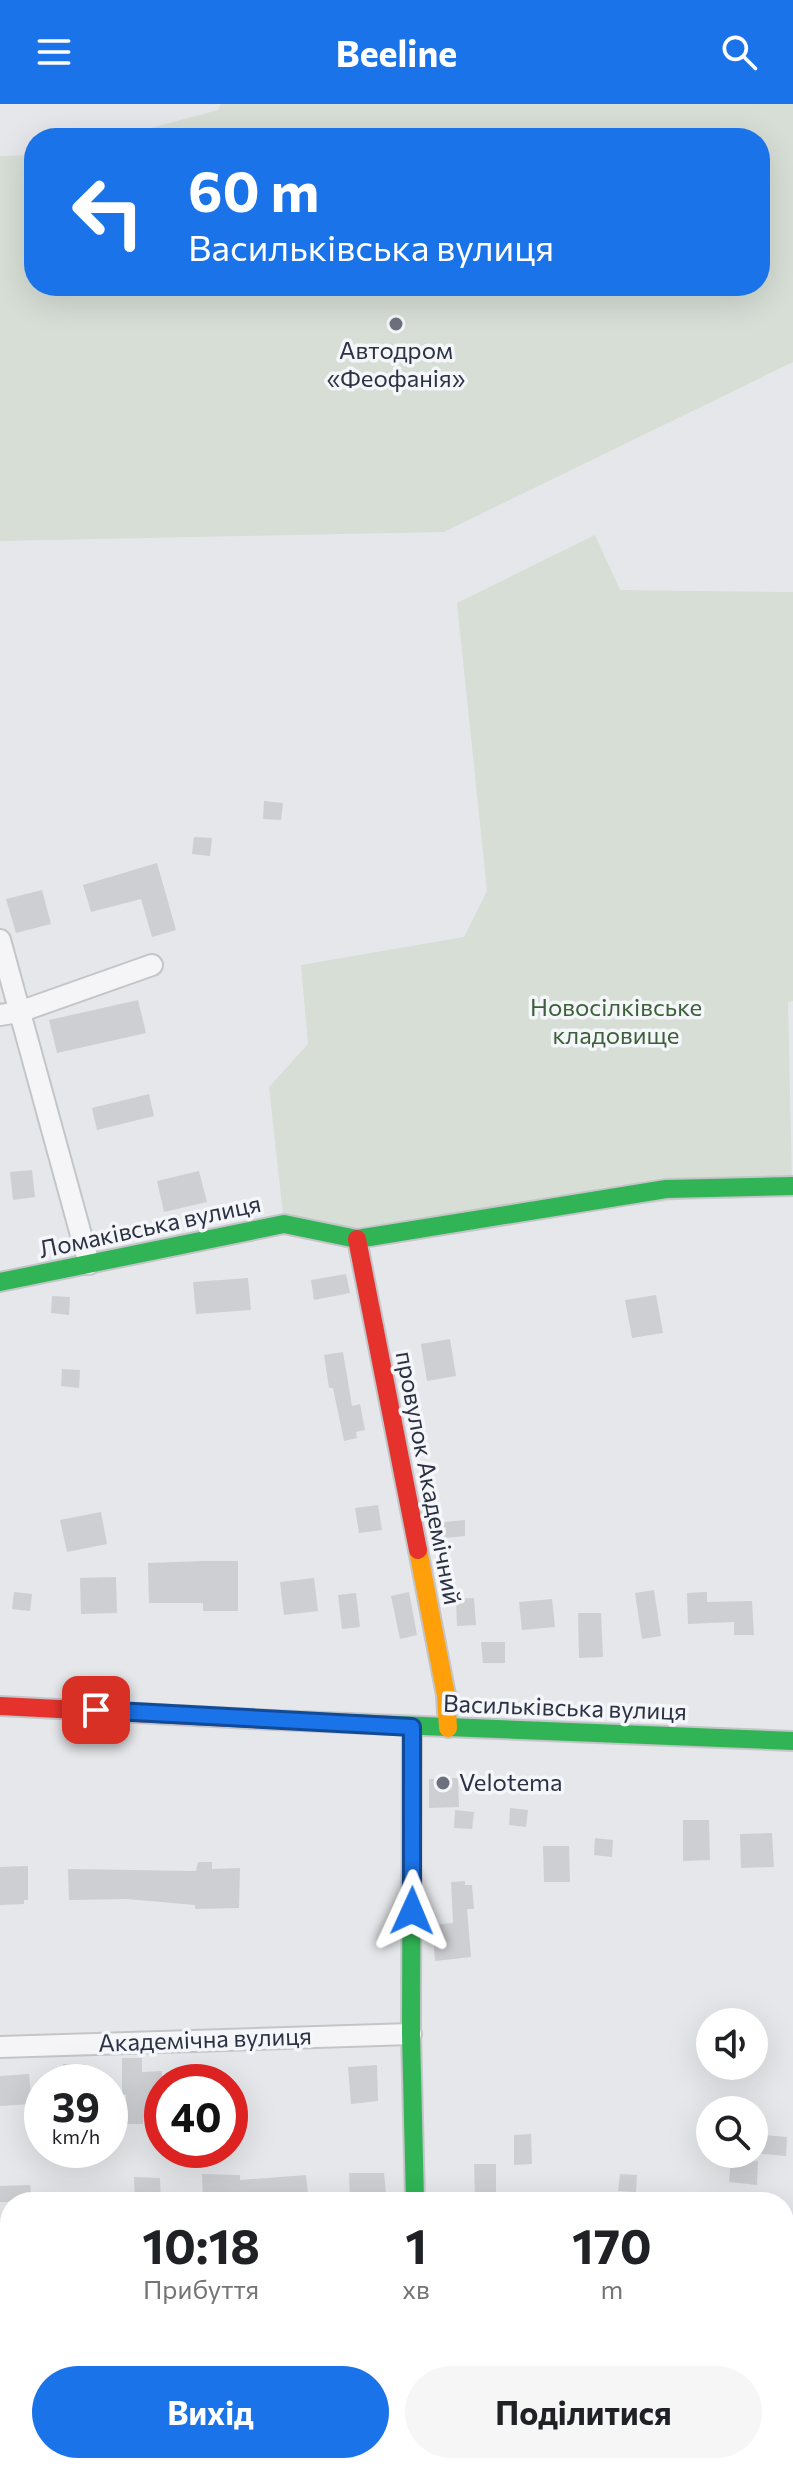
<!DOCTYPE html>
<html lang="uk">
<head>
<meta charset="utf-8">
<style>
	body { margin:0; font-family:Commissioner,sans-serif; background:#f6f6f6; color:#202124; height:100vh; display:flex; flex-direction:column; font-size:30px; white-space:nowrap }
	* { box-sizing:border-box; margin:0 }
	p { font-size:26px; color:#757577 }
	.icon { flex:none; width:44px; height:44px; fill:none; stroke:currentColor; stroke-width:2; stroke-linecap:round; stroke-linejoin:round }
	.map { position:relative; flex:1; overflow:hidden }
	.sheet { position:absolute; left:0px; top:2088px; width:794px; height:282px; display:flex; flex-direction:column; background:#fff; border-radius:32px 32px 0 0; box-shadow:0 8px 32px #0002 }
	.sheet>* { flex:none }
	.top-card { position:absolute; left:24px; top:24px; width:746px; height:168px; border-radius:32px; box-shadow:0 8px 32px #0002; background:#1a73e8; color:#fff; overflow:hidden }
	.controls { position:absolute; left:696px; top:1904px; display:grid; gap:16px }
	.controls a { display:grid; place-items:center; width:72px; height:72px; border-radius:50%; background:#fff; box-shadow:0 8px 32px #0002; font-size:40px }
	.speed { position:absolute; left:24px; top:1960px; display:flex; gap:16px; font-size:40px; font-weight:700; text-align:center }
	.speed>* { display:grid; place-content:center; width:104px; height:104px; border-radius:50%; background:#fff; box-shadow:0 8px 32px #0002; line-height:1 }
	.speed small { font-size:20px; font-weight:400 }
	.speed .limit { border:12px solid #d22; background:#fff; color:#111 }
	.pin { position:absolute; display:grid; place-items:center; width:68px; height:68px; color:#fff; margin:-34px; border-radius:16px; box-shadow:0 4px 12px #0006 }
	.me { position:absolute; width:88px; margin:-44px; rotate:1deg; stroke-linejoin:round; filter:drop-shadow(0 0 6px #0008) }
	.turn { display:flex; align-items:center; gap:28px; height:168px; padding:0 32px; font-size:36px }
	.turn .icon { width:104px; height:104px; stroke-width:2.5 }
	.turn b { display:block; font-size:56px; line-height:68px }
	.eta { display:flex; justify-content:space-evenly; align-items:center; height:136px; text-align:center }
	.eta b { font-size:48px; font-weight:700; line-height:56px }
	.primary-button { display:flex; gap:16px; margin-top:auto; padding:16px 32px }
	.primary-button a { flex:1; height:92px; border-radius:48px; background:#1a73e8; color:#fff; font-size:32px; font-weight:700; line-height:92px; text-align:center }
	.primary-button a+a { background:#f6f6f6; color:#202124 }
	header { display:flex; justify-content:space-between; align-items:center; height:104px; padding:0 32px; background:#1a73e8; color:#fff; font-size:36px; font-weight:700 }
	.map>svg:first-child { display:block }
</style>
</head>
<body>
<header><svg class="icon" aria-label="menu" viewBox="0 0 24 24"><path d="M4 6h16M4 12h16M4 18h16"/></svg>Beeline<svg class="icon" aria-label="search" viewBox="0 0 24 24"><circle cx="10" cy="10" r="6"/><path d="M15 15l6 6"/></svg></header>
<div class="map">
<svg width="793" height="2369" viewBox="0 0 793 2369">
	<rect width="100%" height="100%" fill="#e6e7ea"/>
	<path fill="#d4d6dd" d="M 62,2360 L 361,2360 L 361,2369 L 61,2369 Z"/>
	<g fill="#d6ded6">
		<path d="M 221,0 L 793,0 L 793,258 L 444,428 L 0,437 L 0,52 L 34,51 L 34,182 L 760,182 L 760,34 L 114,34 L 218,6 Z"/>
		<path d="M 595,431 L 620,486 L 793,488 L 793,897 L 788,898 L 792,1082 L 357,1135 L 284,1120 L 269,983 L 308,940 L 301,861 L 464,833 L 487,787 L 457,499 Z"/>
		<path d="M 784,2161 L 793,2161 L 793,2321 L 784,2320 Z"/>
	</g>
	<g fill="#cecfd2">
		<path d="M 264,697 L 283,699 L 281,716 L 263,715 Z"/>
		<path d="M 194,733 L 212,734 L 210,752 L 192,750 Z"/>
		<path d="M 157,759 L 176,826 L 152,833 L 141,795 L 91,808 L 83,781 Z"/>
		<path d="M 42,786 L 51,820 L 16,829 L 6,795 Z"/>
		<path d="M 138,896 L 146,929 L 57,949 L 49,916 Z"/>
		<path d="M 149,990 L 154,1012 L 97,1026 L 92,1004 Z"/>
		<path d="M 32,1066 L 35,1093 L 13,1096 L 10,1068 Z"/>
		<path d="M 199,1067 L 207,1098 L 164,1108 L 157,1077 Z"/>
		<path d="M 346,1170 L 350,1189 L 314,1196 L 311,1176 Z"/>
		<path d="M 248,1174 L 251,1206 L 196,1210 L 193,1178 Z"/>
		<path d="M 656,1191 L 663,1229 L 632,1234 L 625,1196 Z"/>
		<path d="M 52,1192 L 70,1193 L 69,1211 L 51,1209 Z"/>
		<path d="M 450,1235 L 456,1272 L 427,1277 L 421,1240 Z"/>
		<path d="M 343,1248 L 352,1302 L 360,1300 L 365,1326 L 356,1328 L 357,1334 L 344,1337 L 333,1284 L 329,1284 L 324,1251 Z"/>
		<path d="M 62,1265 L 80,1266 L 79,1284 L 61,1282 Z"/>
		<path d="M 378,1401 L 382,1426 L 359,1429 L 355,1404 Z"/>
		<path d="M 101,1408 L 107,1440 L 67,1448 L 60,1416 Z"/>
		<path d="M 465,1416 L 465,1432 L 435,1435 L 434,1419 Z"/>
		<path d="M 202,1457 L 238,1457 L 238,1507 L 203,1507 L 203,1499 L 149,1499 L 148,1459 Z"/>
		<path d="M 116,1473 L 117,1509 L 81,1510 L 80,1474 Z"/>
		<path d="M 314,1474 L 318,1507 L 284,1511 L 280,1478 Z"/>
		<path d="M 654,1486 L 661,1532 L 642,1535 L 635,1489 Z"/>
		<path d="M 14,1488 L 32,1490 L 30,1507 L 12,1505 Z"/>
		<path d="M 409,1488 L 417,1531 L 400,1535 L 391,1492 Z"/>
		<path d="M 707,1488 L 707,1498 L 752,1497 L 754,1531 L 734,1531 L 734,1518 L 688,1520 L 687,1489 Z"/>
		<path d="M 356,1489 L 360,1523 L 342,1525 L 338,1491 Z"/>
		<path d="M 474,1494 L 476,1521 L 457,1522 L 456,1495 Z"/>
		<path d="M 552,1495 L 555,1523 L 522,1526 L 519,1498 Z"/>
		<path d="M 578,1509 L 601,1509 L 603,1553 L 579,1554 Z"/>
		<path d="M 481,1538 L 505,1538 L 505,1559 L 483,1559 Z"/>
		<path d="M 458,1674 L 459,1703 L 429,1704 L 429,1675 Z"/>
		<path d="M 510,1704 L 528,1706 L 526,1723 L 509,1721 Z"/>
		<path d="M 455,1706 L 474,1708 L 472,1725 L 454,1724 Z"/>
		<path d="M 683,1716 L 709,1716 L 710,1756 L 683,1757 Z"/>
		<path d="M 772,1729 L 774,1763 L 741,1764 L 740,1730 Z"/>
		<path d="M 595,1734 L 613,1736 L 612,1753 L 594,1751 Z"/>
		<path d="M 543,1742 L 569,1742 L 570,1778 L 544,1778 Z"/>
		<path d="M 198,1758 L 212,1758 L 212,1765 L 240,1764 L 239,1804 L 195,1805 L 195,1801 L 127,1795 L 69,1796 L 68,1765 L 196,1767 Z"/>
		<path d="M 28,1762 L 28,1796 L 24,1796 L 24,1800 L 0,1801 L 0,1763 Z"/>
		<path d="M 465,1777 L 465,1781 L 472,1781 L 474,1805 L 467,1805 L 471,1853 L 435,1857 L 432,1821 L 453,1819 L 451,1778 Z"/>
		<path d="M 122,1954 L 142,1954 L 142,1968 L 162,1967 L 162,2012 L 144,2012 L 143,2020 L 127,2020 L 126,1991 L 122,1990 Z"/>
		<path d="M 63,1960 L 85,1960 L 87,1978 L 64,1978 Z"/>
		<path d="M 377,1961 L 378,1997 L 351,2000 L 348,1963 Z"/>
		<path d="M 29,1970 L 32,2000 L 0,2002 L 0,1972 Z"/>
		<path d="M 531,2030 L 532,2060 L 514,2061 L 514,2031 Z"/>
		<path d="M 755,2030 L 787,2033 L 786,2052 L 754,2049 Z"/>
		<path d="M 731,2055 L 758,2057 L 757,2081 L 729,2078 Z"/>
		<path d="M 474,2060 L 496,2060 L 496,2091 L 475,2092 Z"/>
		<path d="M 349,2069 L 384,2069 L 387,2098 L 350,2098 Z"/>
		<path d="M 202,2070 L 240,2071 L 240,2076 L 306,2071 L 309,2098 L 203,2098 Z"/>
		<path d="M 620,2070 L 637,2071 L 636,2088 L 618,2087 Z"/>
		<path d="M 134,2073 L 160,2074 L 161,2098 L 135,2098 Z"/>
		<path d="M 30,2081 L 32,2098 L 0,2098 L 0,2082 Z"/>
	</g>
	<g fill="none" stroke-linecap="round" stroke-linejoin="round">
		<defs>
			<g id="street">
				<path d="M 0,836 L 89,1160"/>
				<path d="M 0,911 L 19,908 L 152,861"/>
				<path d="M 0,1943 L 411,1930"/>
				<path d="M 0,2142 L 10,2141"/>
				<path d="M 784,2148 L 793,2149"/>
				<path d="M 784,2340 L 793,2341"/>
				<path d="M 408,2369 L 409,2360"/>
				<path d="M 709,2369 L 709,2360"/>
			</g>
			<g id="fast">
				<path d="M 0,1178 L 284,1120 L 357,1135 L 666,1085 L 793,1082"/>
				<path d="M 273,1616 L 793,1637"/>
				<path d="M 412,1623 L 411,1930 L 415,2098"/>
			</g>
			<path id="slow" d="M 418,1446 L 446,1591 L 448,1624"/>
			<g id="jam">
				<path d="M 357,1135 L 418,1446"/>
				<path d="M 0,1602 L 273,1616"/>
			</g>
		</defs>
		<use href="#street" stroke="#c4c5c8" stroke-width="24"/>
		<use href="#fast" stroke="#c4c5c8" stroke-width="22"/>
		<use href="#slow" stroke="#c4c5c8" stroke-width="22"/>
		<use href="#jam" stroke="#c4c5c8" stroke-width="22"/>
		<use href="#street" stroke="#f5f5f7" stroke-width="20"/>
		<use href="#fast" stroke="#30b455" stroke-width="18"/>
		<use href="#slow" stroke="#ff9f0a" stroke-width="18"/>
		<use href="#jam" stroke="#e5322d" stroke-width="18"/>
	</g>
	<g fill="none" stroke-linecap="round" stroke-linejoin="round">
		<defs>
			<path id="route" d="M 96,1606 L 412,1623 L 412,1807"/>
		</defs>
		<use href="#route" stroke="#114b97" stroke-width="20"/>
		<use href="#route" stroke="#1a73e8" stroke-width="14"/>
	</g>
	<g fill="#6d717e" stroke="#f4f6f9" stroke-width="3">
		<circle cx="396" cy="220" r="8"/>
		<circle cx="443" cy="1679" r="8"/>
	</g>
	<g text-anchor="middle" stroke-width="7" stroke-linejoin="round" paint-order="stroke">
		<g font-size="24" fill="#2c3244" stroke="#f4f6f9">
			<text x="396" y="255">Автодром<tspan x="396" dy="28">«Феофанія»</tspan></text>
			<text x="459" y="1687" text-anchor="start">Velotema</text>
		</g>
		<g font-size="24" fill="#3c6039" stroke="#f4f6f9">
			<text x="616" y="912">Новосілківське<tspan x="616" dy="28">кладовище</tspan></text>
		</g>
		<g font-size="24" fill="#2c3244" stroke="#f4f6f9">
			<text transform="translate(150 1123) rotate(-12)" y="8">Ломаківська вулиця</text>
			<text transform="translate(428 1374) rotate(79)" y="8">провулок Академічний</text>
			<text transform="translate(565 1604) rotate(2)" y="8">Васильківська вулиця</text>
			<text transform="translate(205 1936) rotate(-2)" y="8">Академічна вулиця</text>
		</g>
	</g>
</svg>
<div class="controls">
<a><svg class="icon" aria-label="sound" viewBox="0 0 24 24"><path d="M4 9h4l5-4v14l-5-4H4zM17 9q2 3 0 6"/></svg></a>
<a><svg class="icon" aria-label="search" viewBox="0 0 24 24"><circle cx="10" cy="10" r="6"/><path d="M15 15l6 6"/></svg></a>
</div>
<div class="speed"><div>39<small>km/h</small></div><div class="limit">40</div></div>
<div class="pin" style="left:96px;top:1606px;background:#d93025"><svg class="icon" aria-label="arrive" viewBox="0 0 24 24"><path d="M6 21V4h12l-3 4 3 4H6"/></svg></div>
<svg class="me" style="left:412px;top:1807px" viewBox="-20 -20 40 40"><path d="M0-17L14 15 0 8-14 15z" fill="#1a73e8" stroke="#fff" stroke-width="4"/></svg>
<div class="top-card">
<div class="turn"><svg class="icon" aria-label="left" viewBox="0 0 24 24"><path d="M17 20v-9H6M10 6l-5 5 5 5"/></svg><div><b>60 m</b>Васильківська вулиця</div></div>
</div>
<section class="sheet">
<div class="eta">
<div><b>10:18</b><p>Прибуття</p></div>
<div><b>1</b><p>хв</p></div>
<div><b>170</b><p>m</p></div>
</div>
<div class="primary-button"><a>Вихід</a><a>Поділитися</a></div>
</section>
</div>
</body>
</html>
